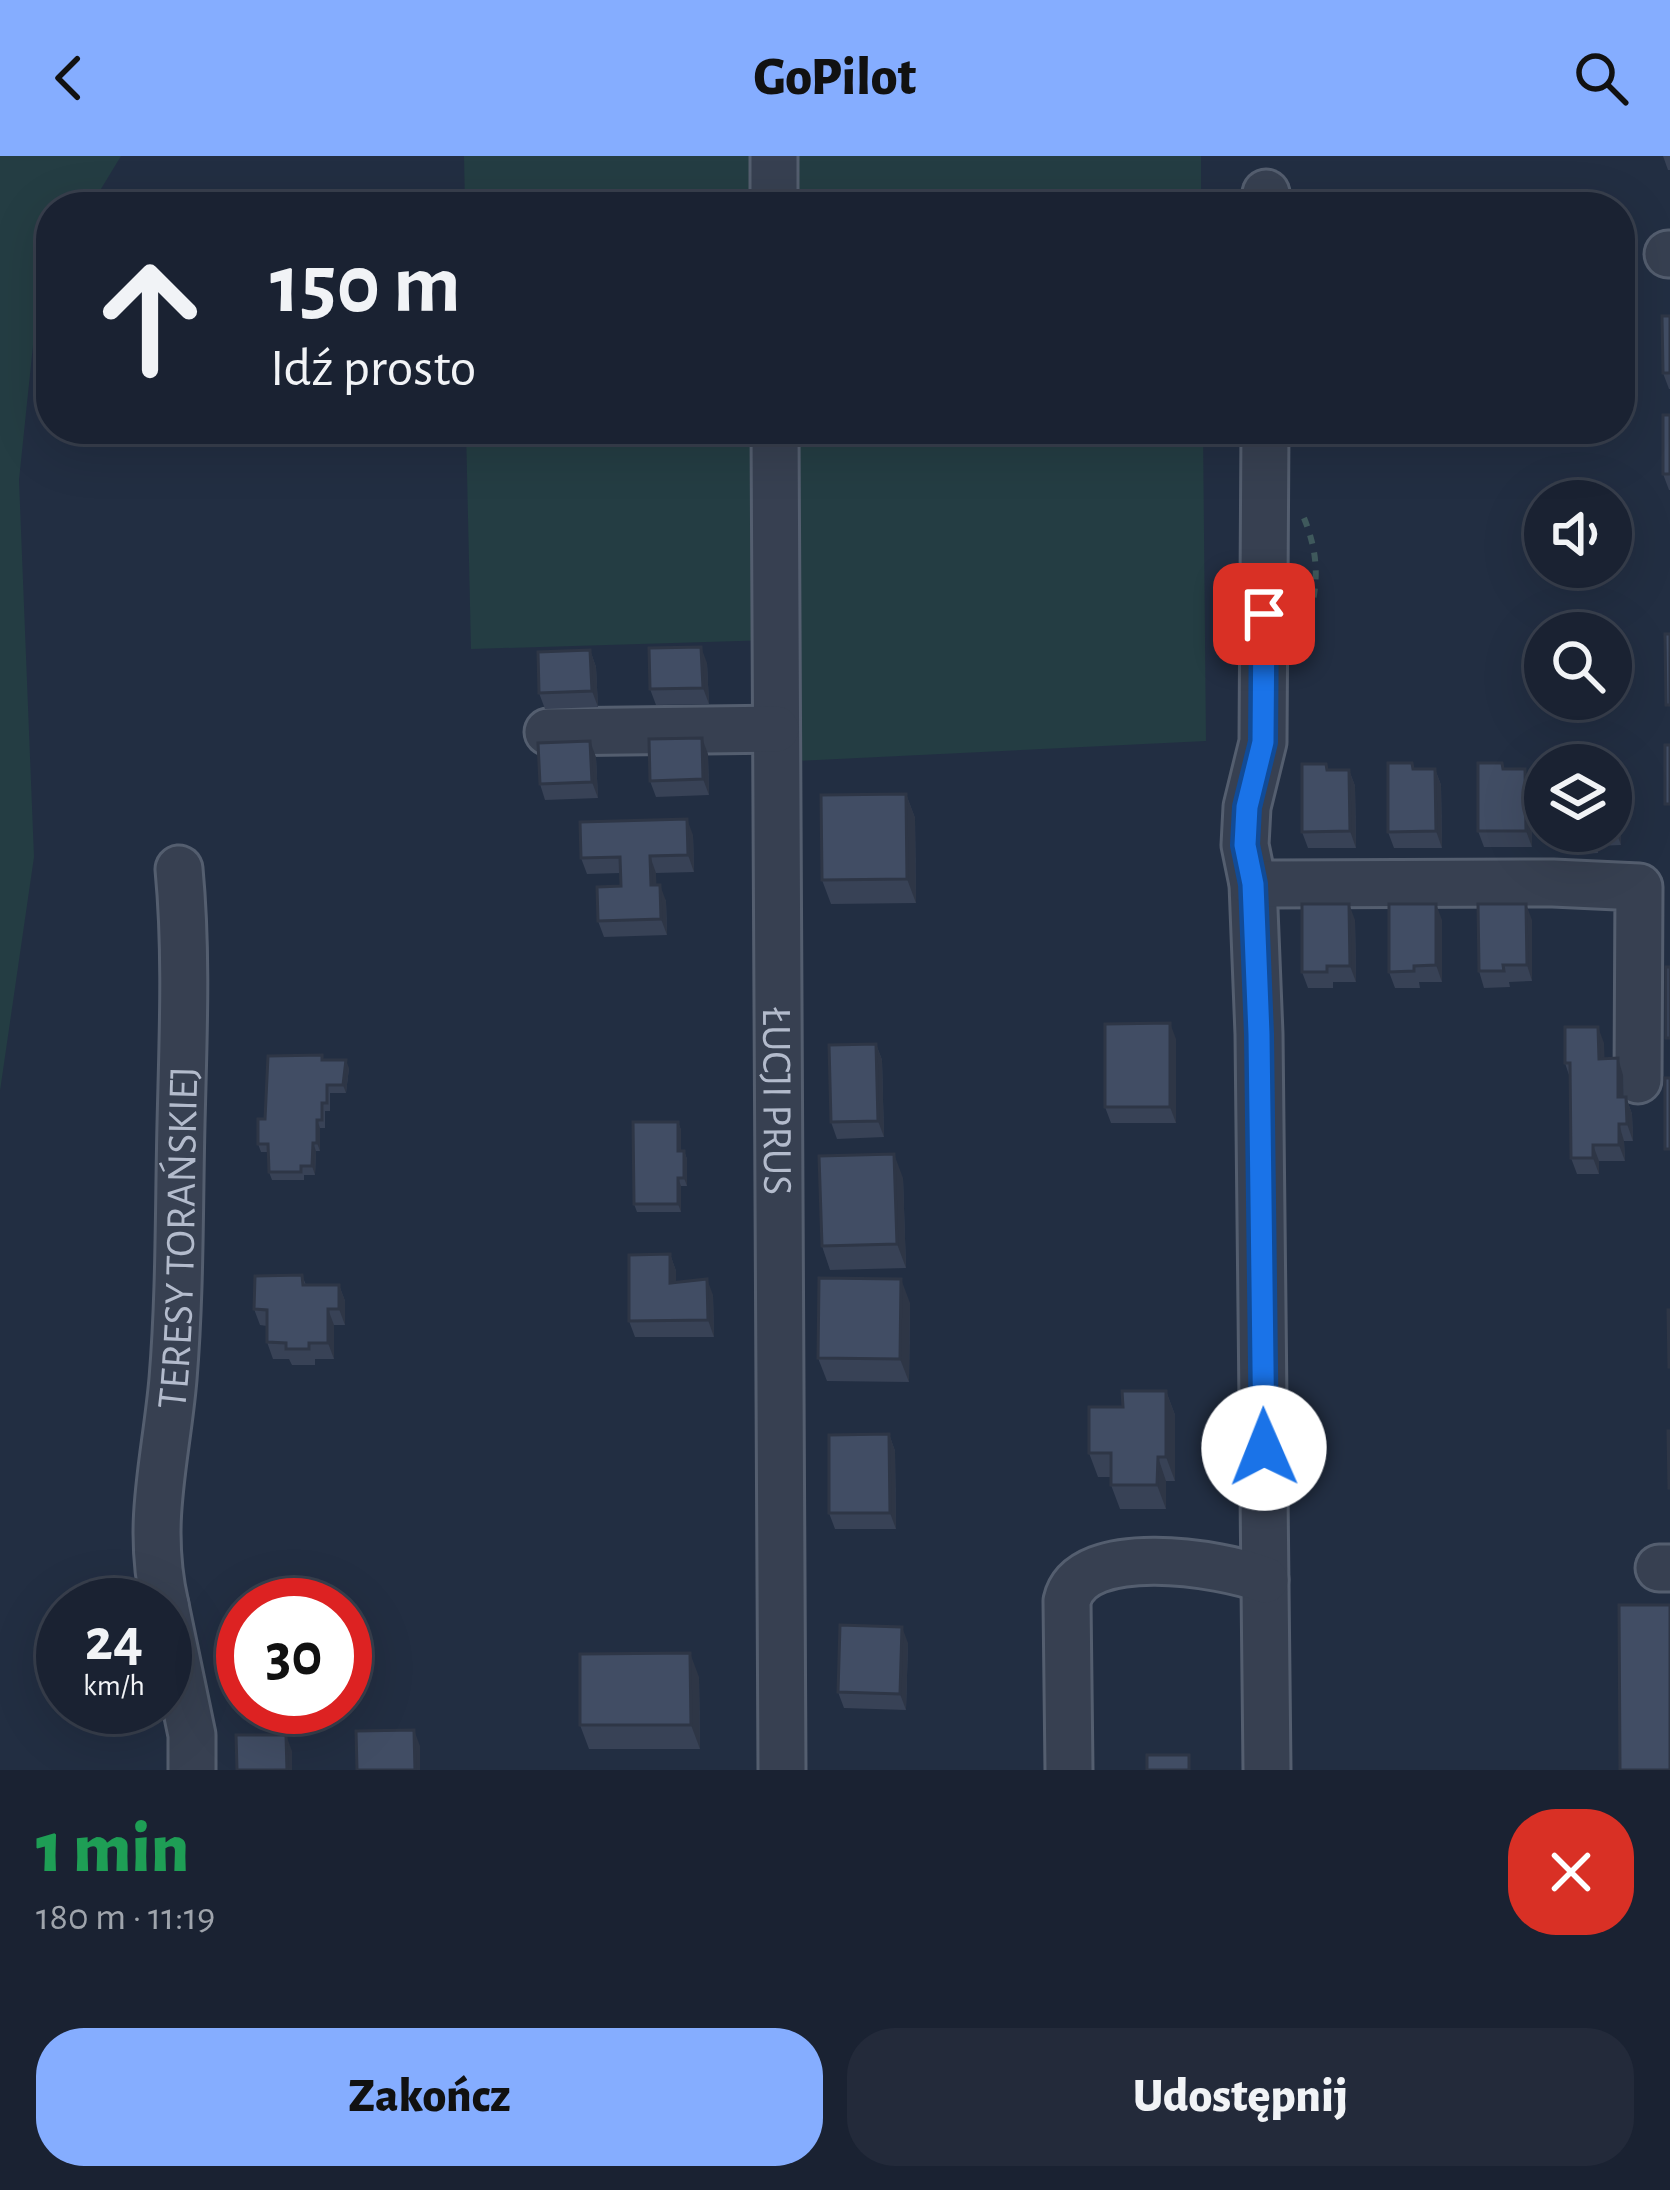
<!DOCTYPE html>
<html lang="pl">
<head>
<meta charset="utf-8">
<style>
	body { margin:0; font-family:"Alegreya Sans",sans-serif; background:#232a3a; color:#f1f3f6; height:100vh; display:flex; flex-direction:column; font-size:45px; white-space:nowrap }
	* { box-sizing:border-box; margin:0 }
	p { font-size:39px; color:#9fa4ac }
	.icon { flex:none; width:66px; height:66px; fill:none; stroke:currentColor; stroke-width:2; stroke-linecap:round; stroke-linejoin:round }
	.map { position:relative; height:1614px; overflow:hidden }
	.side { display:flex; flex-direction:column; background:#1a2232; flex:1 }
	.side>* { flex:none }
	.hud { position:absolute; left:36px; top:36px; width:1599px; height:252px; border-radius:48px; box-shadow:0 12px 48px #0002,0 0 0 3px #383f4d; background:#1a2232; color:#f1f3f6; overflow:hidden }
	.fabs { position:absolute; left:1524px; top:324px; display:grid; gap:24px }
	.fabs a { display:grid; place-items:center; width:108px; height:108px; border-radius:50%; background:#1a2232; box-shadow:0 12px 48px #0002,0 0 0 3px #383f4d; font-size:60px }
	.speed { position:absolute; left:36px; top:1422px; display:flex; gap:24px; font-size:60px; font-weight:700; text-align:center }
	.speed>* { display:grid; place-content:center; width:156px; height:156px; border-radius:50%; background:#1a2232; box-shadow:0 12px 48px #0002,0 0 0 3px #383f4d; line-height:1 }
	.speed small { font-size:30px; font-weight:400 }
	.speed .limit { border:18px solid #d22; background:#fff; color:#111 }
	.pin { position:absolute; display:grid; place-items:center; width:102px; height:102px; color:#fff; margin:-51px; border-radius:24px; box-shadow:0 6px 18px #0006 }
	.me { position:absolute; width:132px; margin:-66px; rotate:359deg; stroke-linejoin:round; filter:drop-shadow(0 0 9px #0008) }
	.turn { display:flex; align-items:center; gap:42px; height:252px; padding:0 36px; font-size:54px }
	.turn .icon { width:156px; height:156px; stroke-width:2.5 }
	.turn b { display:block; font-size:84px; line-height:102px }
	.round { display:grid; place-items:center; flex:none; width:126px; height:126px; border-radius:48px; background:#232a3a }
	.summary { display:flex; align-items:center; justify-content:space-between; height:204px; padding:0 36px }
	h1 { font-size:72px; font-weight:800; line-height:90px; color:#1e9e55 }
	.cta { display:flex; gap:24px; margin-top:auto; padding:24px 36px }
	.cta a { flex:1; height:138px; border-radius:48px; background:#85adff; color:#111; font-size:48px; font-weight:800; line-height:138px; text-align:center }
	.cta a+a { background:#232a3a; color:#f1f3f6 }
	header { display:flex; justify-content:space-between; align-items:center; height:156px; padding:0 36px; background:#85adff; color:#111; font-size:54px; font-weight:800 }
	.map>svg:first-child { display:block }
</style>
</head>
<body>
<header><svg class="icon" aria-label="back" viewBox="0 0 24 24"><path d="M15 5l-7 7 7 7"/></svg>GoPilot<svg class="icon" aria-label="search" viewBox="0 0 24 24"><circle cx="10" cy="10" r="6"/><path d="M15 15l6 6"/></svg></header>
<div class="map">
<svg width="1670" height="1614" viewBox="0 0 1670 1614">
	<rect width="100%" height="100%" fill="#222e42"/>
	<g fill="#243d43">
		<path d="M 0,0 L 121,0 L 90,51 L 51,51 L 51,113 L 39,132 L 19,324 L 34,701 L 0,935 Z"/>
		<path d="M 464,0 L 1201,0 L 1201,51 L 465,51 Z"/>
		<path d="M 466,273 L 1203,273 L 1206,585 L 776,606 L 775,484 L 471,493 Z"/>
	</g>
	<g fill="none" stroke-linecap="round" stroke-linejoin="round">
		<defs>
			<g id="minor">
				<path d="M 774,0 L 774,51"/>
				<path d="M 1266,51 L 1266,37"/>
				<path d="M 1668,98 L 1670,98"/>
				<path id="s1" d="M 775,273 L 782,1614"/>
				<path d="M 1265,273 L 1263,586 L 1247,651 L 1245,689 L 1253,728 L 1259,878 L 1267,1614"/>
				<path d="M 548,576 L 776,573"/>
				<path d="M 1253,728 L 1553,727 L 1639,731 L 1638,924"/>
				<path d="M 1659,1412 L 1670,1412"/>
				<path id="s2" d="M 165,1449 C 146,1367 166,1304 173,1223 C 180,1138 179,1053 181,968 C 183,883 187,798 179,713"/>
				<path d="M 165,1449 L 192,1579 L 192,1614"/>
				<path d="M 1069,1614 L 1067,1445 C 1081,1384 1222,1407 1265,1424"/>
			</g>
		</defs>
		<use href="#minor" stroke="#545e6f" stroke-width="51"/>
		<path stroke="#3f595c" stroke-width="6" stroke-dasharray="9 9" stroke-linecap="butt" d="M 1304,362 C 1321,404 1318,433 1305,477"/>
		<use href="#minor" stroke="#374051" stroke-width="45"/>
	</g>
	<g fill="#384256">
		<path d="M 1663,0 L 1670,0 L 1670,14 L 1668,14 Z"/>
		<path d="M 1670,160 L 1670,233 L 1669,233 L 1663,217 Z"/>
		<path d="M 1670,259 L 1670,334 L 1669,334 L 1663,318 Z"/>
		<path d="M 1362,273 L 1429,273 L 1429,280 L 1364,280 Z"/>
		<path d="M 590,494 L 596,511 L 598,551 L 545,553 L 539,537 Z"/>
		<path d="M 707,507 L 709,548 L 656,549 L 650,533 Z"/>
		<path d="M 708,598 L 709,639 L 656,641 L 650,625 Z"/>
		<path d="M 596,601 L 598,642 L 545,644 L 540,628 Z"/>
		<path d="M 1415,613 L 1435,613 L 1441,629 L 1442,692 L 1394,692 L 1388,676 Z"/>
		<path d="M 1505,613 L 1531,629 L 1532,691 L 1484,691 L 1478,675 Z"/>
		<path d="M 1329,614 L 1349,614 L 1355,630 L 1356,692 L 1308,692 L 1302,676 Z"/>
		<path d="M 1611,620 L 1620,636 L 1621,689 L 1597,690 L 1598,697 L 1579,698 L 1573,681 L 1573,675 L 1611,675 Z"/>
		<path d="M 906,638 L 915,662 L 916,747 L 831,748 L 822,724 Z"/>
		<path d="M 693,679 L 694,716 L 656,717 L 656,729 L 666,745 L 667,779 L 604,781 L 598,765 L 621,730 L 620,717 L 587,718 L 581,702 Z"/>
		<path d="M 1355,764 L 1356,826 L 1333,826 L 1333,832 L 1308,832 L 1302,816 Z"/>
		<path d="M 1442,764 L 1442,826 L 1419,826 L 1420,832 L 1395,832 L 1389,816 Z"/>
		<path d="M 1532,764 L 1532,825 L 1509,826 L 1510,831 L 1484,832 L 1479,815 Z"/>
		<path d="M 1176,883 L 1176,967 L 1111,967 L 1105,951 Z"/>
		<path d="M 1604,887 L 1604,903 L 1623,919 L 1624,941 L 1626,941 L 1632,958 L 1633,985 L 1624,985 L 1625,1005 L 1599,1005 L 1599,1018 L 1577,1018 L 1571,1002 L 1570,922 L 1565,907 Z"/>
		<path d="M 876,888 L 882,904 L 884,981 L 837,983 L 831,966 Z"/>
		<path d="M 324,904 L 349,912 L 346,937 L 330,937 L 330,955 L 325,955 L 325,972 L 320,972 L 320,995 L 316,995 L 315,1019 L 304,1019 L 304,1024 L 272,1024 L 269,1016 L 268,996 L 261,996 L 258,988 L 265,963 Z"/>
		<path d="M 678,966 L 681,974 L 681,995 L 684,995 L 687,1003 L 687,1030 L 681,1030 L 681,1056 L 637,1056 L 634,1048 Z"/>
		<path d="M 903,1022 L 906,1112 L 830,1114 L 822,1090 Z"/>
		<path d="M 670,1098 L 676,1115 L 676,1126 L 713,1139 L 714,1181 L 635,1181 L 629,1165 Z"/>
		<path d="M 302,1119 L 306,1129 L 339,1129 L 345,1145 L 345,1169 L 334,1169 L 334,1203 L 315,1203 L 315,1209 L 292,1209 L 289,1203 L 273,1203 L 267,1186 L 267,1170 L 260,1169 L 254,1153 Z"/>
		<path d="M 910,1147 L 909,1226 L 827,1225 L 818,1202 Z"/>
		<path d="M 1166,1235 L 1175,1259 L 1175,1325 L 1166,1325 L 1166,1353 L 1120,1353 L 1111,1329 L 1111,1321 L 1098,1321 L 1089,1297 Z"/>
		<path d="M 889,1278 L 895,1295 L 896,1373 L 835,1373 L 829,1357 Z"/>
		<path d="M 908,1487 L 906,1554 L 844,1552 L 838,1536 Z"/>
		<path d="M 699,1521 L 700,1593 L 589,1593 L 580,1569 Z"/>
	</g>
	<g fill="#2e3646">
		<path d="M 701,491 L 707,507 L 709,548 L 703,532 Z"/>
		<path d="M 590,494 L 596,511 L 598,551 L 592,535 Z"/>
		<path d="M 702,582 L 708,598 L 709,639 L 703,623 Z"/>
		<path d="M 590,585 L 596,601 L 598,642 L 592,626 Z"/>
		<path d="M 1435,613 L 1441,629 L 1442,692 L 1436,675 Z"/>
		<path d="M 1525,613 L 1531,629 L 1532,691 L 1526,675 Z"/>
		<path d="M 1349,614 L 1355,630 L 1356,692 L 1350,675 Z"/>
		<path d="M 1614,620 L 1620,636 L 1621,689 L 1615,673 Z"/>
		<path d="M 906,638 L 915,662 L 916,747 L 907,723 Z"/>
		<path d="M 687,663 L 693,679 L 694,716 L 688,699 Z"/>
		<path d="M 650,700 L 656,717 L 657,745 L 651,729 Z"/>
		<path d="M 660,729 L 666,745 L 667,779 L 661,763 Z"/>
		<path d="M 1349,748 L 1355,764 L 1356,826 L 1350,810 Z"/>
		<path d="M 1436,748 L 1442,764 L 1442,826 L 1436,809 Z"/>
		<path d="M 1526,748 L 1532,764 L 1532,825 L 1527,809 Z"/>
		<path d="M 1170,867 L 1176,883 L 1176,967 L 1170,951 Z"/>
		<path d="M 1598,871 L 1604,887 L 1605,919 L 1599,903 Z"/>
		<path d="M 876,888 L 882,904 L 884,981 L 878,965 Z"/>
		<path d="M 1618,902 L 1623,919 L 1624,958 L 1618,941 Z"/>
		<path d="M 346,904 L 349,912 L 346,937 L 343,929 Z"/>
		<path d="M 1626,941 L 1632,958 L 1633,985 L 1627,968 Z"/>
		<path d="M 317,964 L 320,972 L 320,995 L 317,987 Z"/>
		<path d="M 678,966 L 681,974 L 681,1003 L 678,995 Z"/>
		<path d="M 1619,968 L 1624,985 L 1625,1005 L 1619,989 Z"/>
		<path d="M 313,987 L 316,995 L 315,1019 L 312,1010 Z"/>
		<path d="M 1593,989 L 1599,1005 L 1599,1018 L 1593,1002 Z"/>
		<path d="M 684,995 L 687,1003 L 687,1030 L 684,1022 Z"/>
		<path d="M 894,998 L 903,1022 L 906,1112 L 897,1088 Z"/>
		<path d="M 678,1022 L 681,1030 L 681,1056 L 678,1048 Z"/>
		<path d="M 670,1098 L 676,1115 L 676,1143 L 670,1127 Z"/>
		<path d="M 707,1123 L 713,1139 L 714,1181 L 708,1164 Z"/>
		<path d="M 901,1123 L 910,1147 L 909,1226 L 900,1203 Z"/>
		<path d="M 339,1129 L 345,1145 L 345,1169 L 339,1153 Z"/>
		<path d="M 328,1153 L 334,1169 L 334,1203 L 328,1187 Z"/>
		<path d="M 1166,1235 L 1175,1259 L 1175,1325 L 1166,1301 Z"/>
		<path d="M 889,1278 L 895,1295 L 896,1373 L 890,1357 Z"/>
		<path d="M 1158,1301 L 1166,1325 L 1166,1353 L 1157,1329 Z"/>
		<path d="M 902,1471 L 908,1487 L 906,1554 L 900,1538 Z"/>
		<path d="M 690,1497 L 699,1521 L 700,1593 L 691,1569 Z"/>
		<path d="M 414,1574 L 420,1590 L 420,1614 L 415,1614 Z"/>
		<path d="M 286,1579 L 292,1595 L 292,1614 L 287,1614 Z"/>
	</g>
	<g fill="#414d64" stroke="#2e3646" stroke-width="3">
		<path d="M 1662,160 L 1670,160 L 1670,217 L 1663,217 Z"/>
		<rect x="1663" y="259" width="7" height="59"/>
		<path d="M 1665,478 L 1670,478 L 1670,549 L 1666,549 Z"/>
		<path d="M 701,491 L 703,532 L 650,533 L 649,492 Z"/>
		<path d="M 590,494 L 592,535 L 539,537 L 538,496 Z"/>
		<path d="M 702,582 L 703,623 L 650,625 L 649,583 Z"/>
		<path d="M 590,585 L 592,626 L 540,628 L 538,587 Z"/>
		<rect x="1665" y="589" width="5" height="59"/>
		<path d="M 1388,607 L 1412,607 L 1413,613 L 1435,613 L 1436,675 L 1388,676 Z"/>
		<path d="M 1478,607 L 1502,607 L 1503,613 L 1525,613 L 1526,675 L 1478,675 Z"/>
		<path d="M 1302,608 L 1326,608 L 1327,614 L 1349,614 L 1350,675 L 1302,676 Z"/>
		<path d="M 1611,620 L 1614,620 L 1615,673 L 1611,673 Z"/>
		<path d="M 906,638 L 907,723 L 822,724 L 821,639 Z"/>
		<path d="M 687,663 L 688,699 L 650,700 L 651,729 L 660,729 L 661,763 L 598,765 L 597,731 L 621,730 L 620,701 L 581,702 L 580,666 Z"/>
		<rect x="1573" y="675" width="19" height="6"/>
		<path d="M 1302,748 L 1349,748 L 1350,810 L 1327,810 L 1327,816 L 1302,816 Z"/>
		<path d="M 1389,748 L 1436,748 L 1436,809 L 1414,810 L 1414,815 L 1389,816 Z"/>
		<path d="M 1478,748 L 1526,748 L 1527,809 L 1503,809 L 1504,815 L 1479,815 Z"/>
		<rect x="1666" y="811" width="4" height="71"/>
		<path d="M 1170,867 L 1170,951 L 1105,951 L 1105,868 Z"/>
		<path d="M 1565,871 L 1598,871 L 1599,903 L 1618,902 L 1618,941 L 1626,941 L 1627,968 L 1619,968 L 1619,989 L 1593,989 L 1593,1002 L 1571,1002 L 1570,907 L 1565,907 Z"/>
		<path d="M 876,888 L 878,965 L 831,966 L 829,889 Z"/>
		<path d="M 322,899 L 322,904 L 346,904 L 343,929 L 327,929 L 327,947 L 322,947 L 322,964 L 317,964 L 317,987 L 313,987 L 312,1010 L 301,1010 L 301,1016 L 269,1016 L 268,988 L 258,988 L 258,963 L 265,963 L 268,900 Z"/>
		<rect x="1665" y="922" width="5" height="71"/>
		<path d="M 633,966 L 678,966 L 678,995 L 684,995 L 684,1022 L 678,1022 L 678,1048 L 634,1048 Z"/>
		<path d="M 894,998 L 897,1088 L 822,1090 L 819,1000 Z"/>
		<path d="M 670,1098 L 670,1127 L 707,1123 L 708,1164 L 629,1165 L 629,1099 Z"/>
		<path d="M 302,1119 L 303,1129 L 339,1129 L 339,1153 L 328,1153 L 328,1187 L 309,1187 L 309,1193 L 286,1193 L 286,1187 L 267,1186 L 267,1154 L 254,1153 L 255,1120 Z"/>
		<path d="M 819,1122 L 901,1123 L 900,1203 L 818,1202 Z"/>
		<path d="M 1668,1154 L 1670,1154 L 1670,1211 L 1669,1211 Z"/>
		<path d="M 1122,1235 L 1166,1235 L 1166,1301 L 1158,1301 L 1157,1329 L 1111,1329 L 1111,1297 L 1089,1297 L 1089,1251 L 1123,1251 Z"/>
		<path d="M 1668,1275 L 1670,1275 L 1670,1332 L 1669,1332 Z"/>
		<path d="M 889,1278 L 890,1357 L 829,1357 L 829,1279 Z"/>
		<path d="M 1619,1449 L 1670,1449 L 1670,1614 L 1620,1614 Z"/>
		<path d="M 840,1469 L 902,1471 L 900,1538 L 838,1536 Z"/>
		<path d="M 690,1497 L 691,1569 L 580,1569 L 580,1498 Z"/>
		<path d="M 414,1574 L 415,1614 L 357,1614 L 356,1575 Z"/>
		<path d="M 236,1579 L 286,1579 L 287,1614 L 237,1614 Z"/>
		<rect x="1147" y="1599" width="42" height="15"/>
	</g>
	<g fill="none" stroke-linecap="round" stroke-linejoin="round">
		<defs>
			<path id="route" d="M 1264,458 L 1263,586 L 1247,651 L 1245,689 L 1253,728 L 1259,878 L 1264,1292"/>
		</defs>
		<use href="#route" stroke="#114b97" stroke-width="30"/>
		<use href="#route" stroke="#1a73e8" stroke-width="21"/>
	</g>
	<g text-anchor="middle" stroke-width="12" stroke-linejoin="round" paint-order="stroke">
		<g font-size="42" fill="#b3bbcc" stroke="#1b2536">
			<text dy="15" stroke="none"><textPath href="#s1" startOffset="672">ŁUCJI PRUS</textPath></text>
			<text dy="15" stroke="none"><textPath href="#s2" startOffset="369">TERESY TORAŃSKIEJ</textPath></text>
		</g>
	</g>
</svg>
<div class="fabs">
<a><svg class="icon" aria-label="sound" viewBox="0 0 24 24"><path d="M4 9h4l5-4v14l-5-4H4zM17 9q2 3 0 6"/></svg></a>
<a><svg class="icon" aria-label="search" viewBox="0 0 24 24"><circle cx="10" cy="10" r="6"/><path d="M15 15l6 6"/></svg></a>
<a><svg class="icon" aria-label="layers" viewBox="0 0 24 24"><path d="M12 4l9 5-9 5-9-5zM3 14l9 5 9-5"/></svg></a>
</div>
<div class="speed"><div>24<small>km/h</small></div><div class="limit">30</div></div>
<div class="pin" style="left:1264px;top:458px;background:#d93025"><svg class="icon" aria-label="arrive" viewBox="0 0 24 24"><path d="M6 21V4h12l-3 4 3 4H6"/></svg></div>
<svg class="me" style="left:1264px;top:1292px" viewBox="-20 -20 40 40"><circle r="19" fill="#fff"/><path d="M0-13L10 11 0 6-10 11z" fill="#1a73e8"/></svg>
<div class="hud">
<div class="turn"><svg class="icon" aria-label="ahead" viewBox="0 0 24 24"><path d="M12 20V5M6 11l6-6 6 6"/></svg><div><b>150 m</b>Idź prosto</div></div>
</div>
</div>
<section class="side">
<div class="summary"><div><h1>1 min</h1><p>180 m · 11:19</p></div><a class="round" style="background:#d93025;color:#fff"><svg class="icon" aria-label="close" viewBox="0 0 24 24"><path d="M6 6l12 12M18 6L6 18"/></svg></a></div>
<div class="cta"><a>Zakończ</a><a>Udostępnij</a></div>
</section>
</body>
</html>
